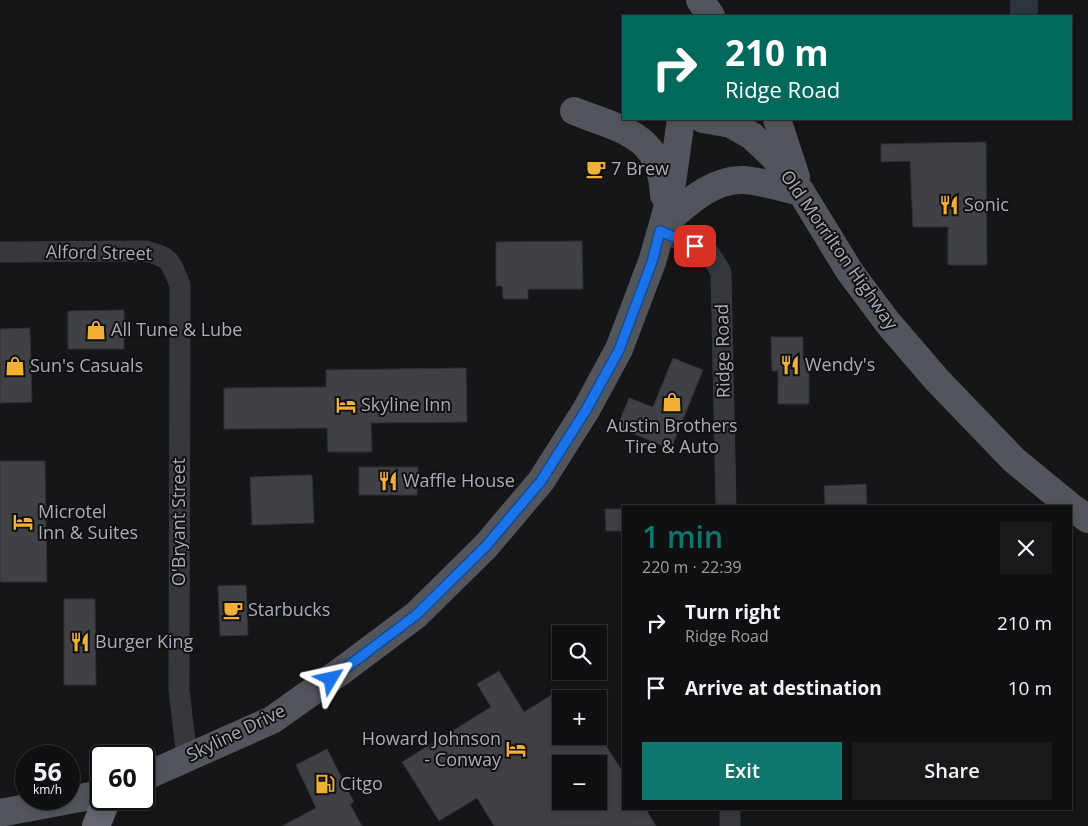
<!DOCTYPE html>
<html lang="en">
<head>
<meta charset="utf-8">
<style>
	body { margin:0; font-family:"Open Sans",sans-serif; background:#19191b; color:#f1f3f6; height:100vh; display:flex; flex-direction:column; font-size:19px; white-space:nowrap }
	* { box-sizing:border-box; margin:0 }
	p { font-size:16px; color:#9c9d9f }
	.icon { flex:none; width:28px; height:28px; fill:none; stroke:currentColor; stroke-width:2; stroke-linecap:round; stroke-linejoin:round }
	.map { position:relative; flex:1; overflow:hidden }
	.panel { position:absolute; left:622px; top:505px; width:450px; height:305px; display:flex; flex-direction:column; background:#101012; border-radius:0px; box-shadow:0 2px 8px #0003,0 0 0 1px #303032 }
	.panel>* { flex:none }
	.guide { position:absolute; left:622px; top:15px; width:450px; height:105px; border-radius:0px; box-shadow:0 2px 8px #0003,0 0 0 1px #303032; background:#00695c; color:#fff; overflow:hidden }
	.buttons { position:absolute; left:552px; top:625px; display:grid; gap:10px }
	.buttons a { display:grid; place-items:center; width:55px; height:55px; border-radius:0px; background:#101012; box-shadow:0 2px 8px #0003,0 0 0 1px #303032; font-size:25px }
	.speed { position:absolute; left:15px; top:745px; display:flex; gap:10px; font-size:25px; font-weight:700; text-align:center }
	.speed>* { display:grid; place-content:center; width:65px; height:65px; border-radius:50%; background:#101012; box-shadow:0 2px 8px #0003,0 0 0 1px #303032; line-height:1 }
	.speed small { font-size:12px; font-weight:400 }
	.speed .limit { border:2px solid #111; border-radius:8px; background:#fff; color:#111 }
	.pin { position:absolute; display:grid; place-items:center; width:42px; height:42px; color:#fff; margin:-21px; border-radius:10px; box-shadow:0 2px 8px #0006 }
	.me { position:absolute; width:55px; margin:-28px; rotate:54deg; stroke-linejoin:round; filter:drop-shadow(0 0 4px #0008) }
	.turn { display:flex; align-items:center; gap:18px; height:105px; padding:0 20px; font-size:22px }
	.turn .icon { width:65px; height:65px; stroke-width:2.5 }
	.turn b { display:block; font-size:35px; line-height:42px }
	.round { display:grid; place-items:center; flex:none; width:52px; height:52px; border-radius:0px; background:#19191b }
	.head { display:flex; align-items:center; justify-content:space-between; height:85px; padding:0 20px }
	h1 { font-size:30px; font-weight:600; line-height:38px; color:#0f766e }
	.primary-button { display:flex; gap:10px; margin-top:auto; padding:10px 20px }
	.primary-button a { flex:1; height:58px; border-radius:0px; background:#0f766e; color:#fff; font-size:20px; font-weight:600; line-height:58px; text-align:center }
	.primary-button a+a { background:#19191b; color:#f1f3f6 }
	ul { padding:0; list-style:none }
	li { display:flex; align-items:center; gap:15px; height:65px; padding:0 20px }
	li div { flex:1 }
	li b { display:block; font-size:19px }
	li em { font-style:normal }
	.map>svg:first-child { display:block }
</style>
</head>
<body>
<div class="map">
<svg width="1088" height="826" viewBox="0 0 1088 826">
	<rect width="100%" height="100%" fill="#161618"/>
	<path fill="#2c353c" d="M 1010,0 L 1038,0 L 1038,12 L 1035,16 L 1010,16 Z"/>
	<g fill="#404145" stroke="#303034" fill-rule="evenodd">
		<path d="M 986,142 L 987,265 L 948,265 L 948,227 L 913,227 L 910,161 L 881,162 L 881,144 Z"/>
		<path d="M 582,241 L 583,289 L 528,289 L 528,299 L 503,299 L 502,286 L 496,286 L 496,242 Z"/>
		<path d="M 124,310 L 124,349 L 68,349 L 68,311 Z"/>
		<path d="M 30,328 L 32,402 L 0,403 L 0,329 Z"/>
		<path d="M 771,337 L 803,337 L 803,359 L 809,359 L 809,404 L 778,404 L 778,371 L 772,371 Z"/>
		<path d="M 673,358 L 703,370 L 671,449 L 617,427 L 629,398 L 653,407 Z"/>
		<path d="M 466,368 L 467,422 L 371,423 L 372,452 L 328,452 L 327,428 L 224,429 L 224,388 L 326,387 L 326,370 Z"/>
		<path d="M 0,461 L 45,461 L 47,582 L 0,582 Z"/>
		<path d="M 359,467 L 418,467 L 417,495 L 359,495 Z"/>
		<path d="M 312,475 L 314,523 L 252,525 L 250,477 Z"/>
		<path d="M 866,484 L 867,506 L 825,506 L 824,486 Z"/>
		<path d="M 605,509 L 624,509 L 624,531 L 606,531 Z"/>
		<path d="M 246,585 L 248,635 L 220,636 L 218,586 Z"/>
		<path d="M 64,599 L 95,599 L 96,685 L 64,685 Z"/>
		<path d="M 499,671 L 524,712 L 561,689 L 561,736 L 600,736 L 624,774 L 624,809 L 646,809 L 656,826 L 494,826 L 477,798 L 439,821 L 402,762 L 491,707 L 477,684 ZM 561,764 L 599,764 L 599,801 L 561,801 Z"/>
		<path d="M 327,749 L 354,802 L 350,804 L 362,826 L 282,826 L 316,808 L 296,765 Z"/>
	</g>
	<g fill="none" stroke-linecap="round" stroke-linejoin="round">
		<g stroke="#37383d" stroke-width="21">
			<path d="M 660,231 L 709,253 L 721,272 L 726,506"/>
			<path d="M 0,252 L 145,251 C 171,257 170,261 180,285 L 179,690 L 187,758"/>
			<path d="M 730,809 L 730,826"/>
		</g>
		<g stroke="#53555c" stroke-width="28">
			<path d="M 700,0 L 711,16"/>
			<path d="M 574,111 C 622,130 661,134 664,195"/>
			<path d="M 703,119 L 731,124 L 752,136 L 774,157 L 801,192 L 850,272 L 888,323 L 937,380 L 1014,460 L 1070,506"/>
			<path d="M 777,119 L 796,177"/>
			<path d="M 663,224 C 686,205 711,179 743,180 C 762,181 782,188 801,192"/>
			<path d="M 1071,507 L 1088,519"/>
			<path d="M 144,777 L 272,720 L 344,669 L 416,615 L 486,546 L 541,481 L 586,410 L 619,349 L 652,262 L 663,224 L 670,197 L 681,119"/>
			<path d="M 0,813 L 101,794"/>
		</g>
		<path stroke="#63666e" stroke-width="28" d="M 96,826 L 107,799"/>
	</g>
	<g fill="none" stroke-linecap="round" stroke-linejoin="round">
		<defs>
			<path id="route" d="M 331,679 L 416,615 L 486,546 L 541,481 L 586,410 L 619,350 L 652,262 L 660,231 L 695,246"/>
		</defs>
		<use href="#route" stroke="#114b97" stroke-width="12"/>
		<use href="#route" stroke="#1a73e8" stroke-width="9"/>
	</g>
	<defs>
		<symbol id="cafe-bare" viewBox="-9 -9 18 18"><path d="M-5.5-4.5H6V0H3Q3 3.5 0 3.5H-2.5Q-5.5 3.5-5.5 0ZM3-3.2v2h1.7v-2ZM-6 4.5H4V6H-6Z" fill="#f2b134" stroke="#111113" stroke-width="2.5" paint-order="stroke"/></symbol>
		<symbol id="restaurant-bare" viewBox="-9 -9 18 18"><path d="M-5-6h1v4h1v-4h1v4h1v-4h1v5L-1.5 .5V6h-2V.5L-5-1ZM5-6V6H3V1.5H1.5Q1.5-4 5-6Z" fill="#f2b134" stroke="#111113" stroke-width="2.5" paint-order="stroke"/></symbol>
		<symbol id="shop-bare" viewBox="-9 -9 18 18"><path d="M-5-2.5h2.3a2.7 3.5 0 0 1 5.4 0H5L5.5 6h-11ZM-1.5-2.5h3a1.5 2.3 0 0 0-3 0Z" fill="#f2b134" stroke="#111113" stroke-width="2.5" paint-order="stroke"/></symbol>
		<symbol id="hotel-bare" viewBox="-9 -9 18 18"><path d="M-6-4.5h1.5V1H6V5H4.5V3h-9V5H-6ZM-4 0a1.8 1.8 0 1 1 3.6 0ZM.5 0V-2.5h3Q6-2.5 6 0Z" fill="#f2b134" stroke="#111113" stroke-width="2.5" paint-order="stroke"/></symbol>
		<symbol id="fuel-bare" viewBox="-9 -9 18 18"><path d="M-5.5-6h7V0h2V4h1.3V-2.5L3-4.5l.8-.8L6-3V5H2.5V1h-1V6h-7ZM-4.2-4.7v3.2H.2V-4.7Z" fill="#f2b134" stroke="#111113" stroke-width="2.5" paint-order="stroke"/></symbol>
	</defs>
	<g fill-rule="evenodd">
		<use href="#cafe-bare" x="582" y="155" width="28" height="28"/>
		<use href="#restaurant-bare" x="935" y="191" width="28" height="28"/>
		<use href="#shop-bare" x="82" y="316" width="28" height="28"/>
		<use href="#restaurant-bare" x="776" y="351" width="28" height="28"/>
		<use href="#shop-bare" x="1" y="352" width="28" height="28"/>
		<use href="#shop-bare" x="658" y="388" width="28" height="28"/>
		<use href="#hotel-bare" x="332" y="391" width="28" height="28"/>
		<use href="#restaurant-bare" x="374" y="467" width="28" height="28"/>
		<use href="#hotel-bare" x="9" y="508" width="28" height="28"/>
		<use href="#cafe-bare" x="219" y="596" width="28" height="28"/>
		<use href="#restaurant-bare" x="66" y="628" width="28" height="28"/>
		<use href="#hotel-bare" x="502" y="735" width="28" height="28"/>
		<use href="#fuel-bare" x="311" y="770" width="28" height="28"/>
	</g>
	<g text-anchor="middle" stroke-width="4" stroke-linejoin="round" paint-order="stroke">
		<g font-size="18" fill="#a8adb8" stroke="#111113" text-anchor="start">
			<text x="611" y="175">7 Brew</text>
			<text x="964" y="211">Sonic</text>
			<text x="111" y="336">All Tune &amp; Lube</text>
			<text x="805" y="371">Wendy's</text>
			<text x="30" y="372">Sun's Casuals</text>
			<text x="361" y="411">Skyline Inn</text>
			<text x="672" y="432" text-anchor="middle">Austin Brothers<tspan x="672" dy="21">Tire &amp; Auto</tspan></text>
			<text x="403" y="487">Waffle House</text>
			<text x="38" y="518">Microtel<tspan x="38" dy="21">Inn &amp; Suites</tspan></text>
			<text x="248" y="616">Starbucks</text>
			<text x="95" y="648">Burger King</text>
			<text x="501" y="745" text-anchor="end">Howard Johnson<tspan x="501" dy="21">- Conway</tspan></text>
			<text x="340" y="790">Citgo</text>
		</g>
		<g font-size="18" fill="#a8adb8" stroke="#111113">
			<text transform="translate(839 250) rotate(55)" y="6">Old Morrilton Highway</text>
			<text transform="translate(99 253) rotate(1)" y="6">Alford Street</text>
			<text transform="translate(723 351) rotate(-91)" y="6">Ridge Road</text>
			<text transform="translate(179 522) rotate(-90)" y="6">O'Bryant Street</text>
			<text transform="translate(236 733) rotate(-26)" y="6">Skyline Drive</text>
		</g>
	</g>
</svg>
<div class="buttons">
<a><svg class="icon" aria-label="search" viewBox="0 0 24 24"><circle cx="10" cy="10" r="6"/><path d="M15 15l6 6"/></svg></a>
<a>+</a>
<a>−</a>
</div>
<div class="speed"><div>56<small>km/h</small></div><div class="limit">60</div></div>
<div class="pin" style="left:695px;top:246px;background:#d93025"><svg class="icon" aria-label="arrive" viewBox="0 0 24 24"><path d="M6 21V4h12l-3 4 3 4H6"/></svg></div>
<svg class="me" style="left:331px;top:679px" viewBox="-20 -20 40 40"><path d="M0-17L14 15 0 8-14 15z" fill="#1a73e8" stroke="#fff" stroke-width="4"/></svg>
<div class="guide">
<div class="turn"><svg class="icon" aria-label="right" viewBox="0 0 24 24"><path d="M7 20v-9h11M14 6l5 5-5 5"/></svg><div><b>210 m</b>Ridge Road</div></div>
</div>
<section class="panel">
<div class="head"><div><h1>1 min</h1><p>220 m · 22:39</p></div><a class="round"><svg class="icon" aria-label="close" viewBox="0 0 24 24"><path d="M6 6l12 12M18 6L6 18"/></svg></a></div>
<ul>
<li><svg class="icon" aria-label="right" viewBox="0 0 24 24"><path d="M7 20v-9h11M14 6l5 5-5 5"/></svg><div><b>Turn right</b><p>Ridge Road</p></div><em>210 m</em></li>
<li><svg class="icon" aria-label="arrive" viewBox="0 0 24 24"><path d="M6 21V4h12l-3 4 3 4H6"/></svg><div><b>Arrive at destination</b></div><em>10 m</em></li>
</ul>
<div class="primary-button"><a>Exit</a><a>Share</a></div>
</section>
</div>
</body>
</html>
